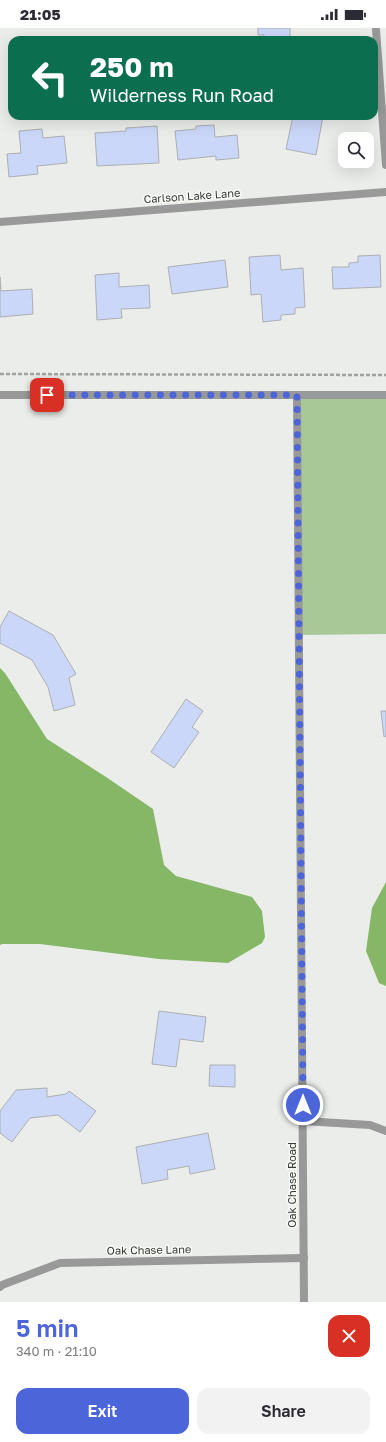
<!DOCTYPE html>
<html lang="en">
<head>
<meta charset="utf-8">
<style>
	body { margin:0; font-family:"Golos Text",sans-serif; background:#f2f2f3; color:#2b2b33; height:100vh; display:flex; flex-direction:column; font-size:15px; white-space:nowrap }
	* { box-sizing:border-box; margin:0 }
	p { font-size:13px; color:#7c7c81 }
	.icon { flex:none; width:22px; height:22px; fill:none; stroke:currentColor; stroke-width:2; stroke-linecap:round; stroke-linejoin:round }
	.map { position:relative; height:1274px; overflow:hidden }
	.side { display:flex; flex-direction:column; background:#fff; flex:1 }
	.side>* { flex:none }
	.banner { position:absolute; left:8px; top:8px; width:370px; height:84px; border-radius:12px; box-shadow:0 4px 16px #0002; background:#0b6e4f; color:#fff; overflow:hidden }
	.controls { position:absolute; left:338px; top:104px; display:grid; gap:8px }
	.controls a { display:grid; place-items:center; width:36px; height:36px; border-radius:8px; background:#fff; box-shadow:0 4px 16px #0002; font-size:20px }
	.pin { position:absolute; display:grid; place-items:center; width:34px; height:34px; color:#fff; margin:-17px; border-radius:8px; box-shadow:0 2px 6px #0006 }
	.me { position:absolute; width:44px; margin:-22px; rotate:0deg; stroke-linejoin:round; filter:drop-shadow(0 0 3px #0008) }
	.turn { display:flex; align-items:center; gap:14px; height:84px; padding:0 16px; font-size:18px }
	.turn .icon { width:52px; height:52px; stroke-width:2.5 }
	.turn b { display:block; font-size:28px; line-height:34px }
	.round { display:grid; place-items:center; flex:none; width:42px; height:42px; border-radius:12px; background:#f2f2f3 }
	.headline { display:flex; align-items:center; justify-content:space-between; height:68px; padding:0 16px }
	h1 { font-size:24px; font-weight:600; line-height:30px; color:#4c65d9 }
	.button { display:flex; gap:8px; margin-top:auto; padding:8px 16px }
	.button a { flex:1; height:46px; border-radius:12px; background:#4c65d9; color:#fff; font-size:16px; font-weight:600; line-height:46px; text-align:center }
	.button a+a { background:#f2f2f3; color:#2b2b33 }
	.status { display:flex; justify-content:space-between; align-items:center; height:28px; padding:0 20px; background:#fff; direction:ltr }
	.status svg { height:11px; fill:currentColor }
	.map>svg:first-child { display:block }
</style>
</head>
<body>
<div class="status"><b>21:05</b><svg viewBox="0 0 49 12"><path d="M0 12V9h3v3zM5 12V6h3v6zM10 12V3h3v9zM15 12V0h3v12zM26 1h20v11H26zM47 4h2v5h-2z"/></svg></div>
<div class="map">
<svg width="386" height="1274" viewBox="0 0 386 1274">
	<rect width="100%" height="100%" fill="#eaede9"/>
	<path fill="#a9c897" d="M 297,367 L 386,367 L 386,606 L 299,607 Z"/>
	<g fill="#85b766">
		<path d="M 0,640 L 5,645 L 47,711 L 106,749 L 153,781 L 164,837 L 176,848 L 252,869 L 262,883 L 265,909 L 262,915 L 228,935 L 159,931 L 40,916 L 2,916 L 0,917 Z"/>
		<path d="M 386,854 L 386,958 L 379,955 L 366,923 L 372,880 Z"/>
	</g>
	<g fill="#cbd7f9" stroke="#adafb2">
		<path d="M 258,0 L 290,0 L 290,12 L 264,12 L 264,7 L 258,7 Z"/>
		<path d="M 293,88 L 323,88 L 316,127 L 286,121 Z"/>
		<path d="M 214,97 L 215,109 L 237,107 L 239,130 L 216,132 L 216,128 L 178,132 L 175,103 L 196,101 L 196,98 Z"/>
		<path d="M 157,98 L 159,135 L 97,138 L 95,105 L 126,103 L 126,100 Z"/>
		<path d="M 42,101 L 43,110 L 64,108 L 67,135 L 37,138 L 38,146 L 9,149 L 7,126 L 21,125 L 19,103 Z"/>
		<path d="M 280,227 L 281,242 L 303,240 L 305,279 L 295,280 L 295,286 L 281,287 L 281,292 L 263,294 L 261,266 L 251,267 L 249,229 Z"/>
		<path d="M 380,227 L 381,259 L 333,261 L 332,239 L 349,239 L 349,235 L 358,234 L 358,228 Z"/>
		<path d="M 225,232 L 228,259 L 172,266 L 168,239 Z"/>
		<path d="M 119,245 L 119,259 L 149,257 L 150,280 L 121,281 L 122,290 L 97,292 L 95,247 Z"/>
		<path d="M 0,249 L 1,263 L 32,261 L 33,286 L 0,289 Z"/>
		<path d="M 9,583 L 53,607 L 76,646 L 69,650 L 75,677 L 54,683 L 48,659 L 32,632 L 0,615 L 0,599 Z"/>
		<path d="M 186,671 L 203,683 L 192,699 L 199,704 L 174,740 L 151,724 Z"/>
		<path d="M 381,683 L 386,683 L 386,708 L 384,709 Z"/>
		<path d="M 159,983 L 206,989 L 203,1014 L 180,1011 L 176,1039 L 152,1036 Z"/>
		<path d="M 210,1037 L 235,1037 L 235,1059 L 209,1058 Z"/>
		<path d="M 47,1060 L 47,1069 L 66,1066 L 69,1063 L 96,1083 L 80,1104 L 58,1087 L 30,1090 L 12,1114 L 0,1105 L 0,1083 L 16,1062 Z"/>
		<path d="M 208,1105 L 215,1141 L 190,1146 L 189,1138 L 167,1142 L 168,1151 L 142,1156 L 136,1119 Z"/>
	</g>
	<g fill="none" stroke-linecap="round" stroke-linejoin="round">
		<path stroke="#a0a29f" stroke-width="2.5" stroke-dasharray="4 2" stroke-linecap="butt" d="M 0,346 L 386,347"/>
		<g stroke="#989998" stroke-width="8">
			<path d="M 376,2 L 386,137"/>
			<path d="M 0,194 L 386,164"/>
			<path d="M 297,367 L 304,1274"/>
			<path d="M 303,1093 L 370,1097 L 386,1103"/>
			<path d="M 0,1259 L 2,1257 L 60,1235 L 304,1230"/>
		</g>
		<path stroke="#989998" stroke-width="8" d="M 0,367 L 386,367"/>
	</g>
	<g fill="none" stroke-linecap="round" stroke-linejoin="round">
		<path stroke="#4c65d9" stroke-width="7" stroke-dasharray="0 12.6" d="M 47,367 L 297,367 L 303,1077"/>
	</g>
	<g text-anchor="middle" stroke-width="3" stroke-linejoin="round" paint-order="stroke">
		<g font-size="11" fill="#3b3c3a" stroke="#f8faf6">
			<text transform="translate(192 168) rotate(-4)" y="4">Carlson Lake Lane</text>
			<text transform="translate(292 1157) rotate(-90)" y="4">Oak Chase Road</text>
			<text transform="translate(149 1222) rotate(-1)" y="4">Oak Chase Lane</text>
		</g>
	</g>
</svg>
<div class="controls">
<a><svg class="icon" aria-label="search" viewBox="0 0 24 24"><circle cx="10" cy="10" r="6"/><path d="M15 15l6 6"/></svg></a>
</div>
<div class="pin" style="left:47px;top:367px;background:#d93025"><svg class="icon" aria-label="arrive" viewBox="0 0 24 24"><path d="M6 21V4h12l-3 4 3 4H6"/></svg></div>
<svg class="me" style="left:303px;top:1077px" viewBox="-20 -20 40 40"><circle r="17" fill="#4c65d9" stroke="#fff" stroke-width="3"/><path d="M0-11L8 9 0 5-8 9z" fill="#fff"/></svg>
<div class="banner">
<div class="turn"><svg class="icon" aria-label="left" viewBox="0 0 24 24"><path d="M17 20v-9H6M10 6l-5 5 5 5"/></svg><div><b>250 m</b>Wilderness Run Road</div></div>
</div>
</div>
<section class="side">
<div class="headline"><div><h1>5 min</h1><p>340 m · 21:10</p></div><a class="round" style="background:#d93025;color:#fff"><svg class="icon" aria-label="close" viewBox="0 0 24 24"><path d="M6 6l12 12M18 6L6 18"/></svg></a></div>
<div class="button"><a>Exit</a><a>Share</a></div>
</section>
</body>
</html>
